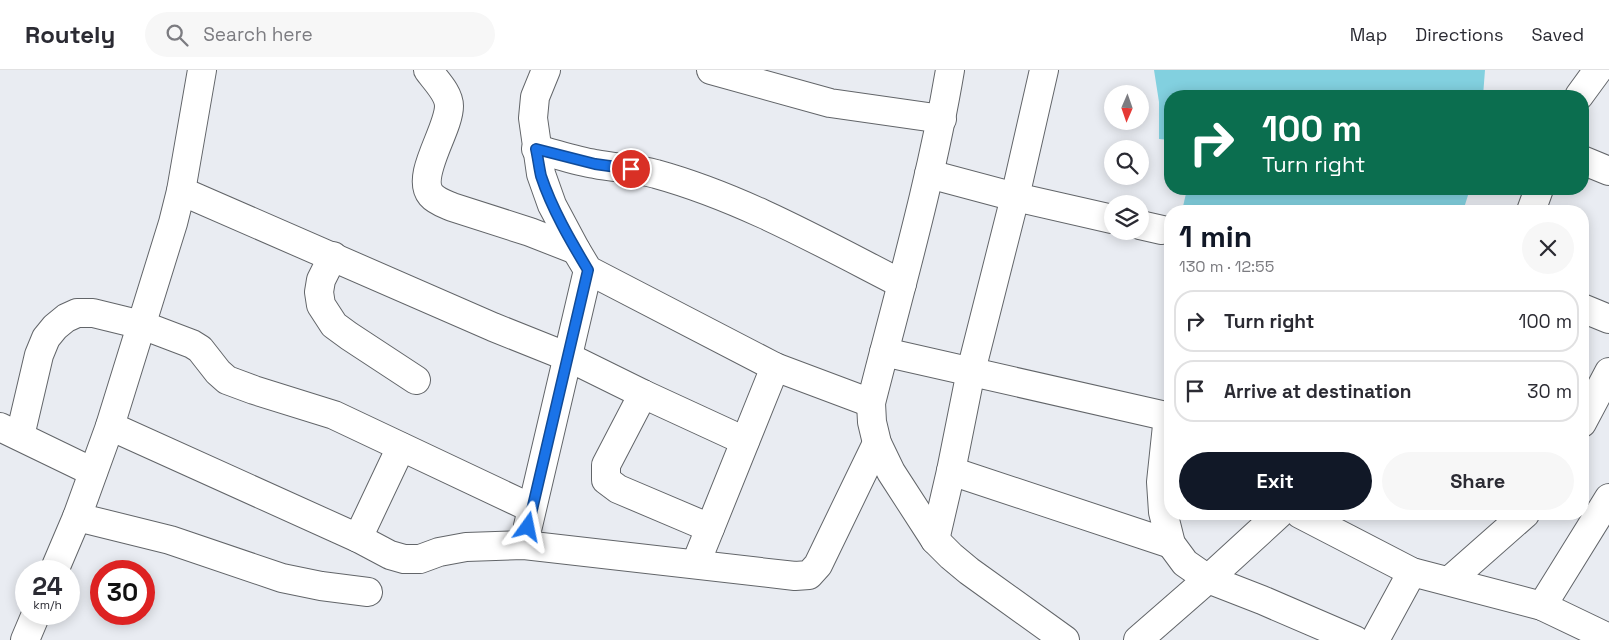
<!DOCTYPE html>
<html lang="en">
<head>
<meta charset="utf-8">
<style>
	body { margin:0; font-family:"Space Grotesk",sans-serif; background:#f7f7f7; color:#2b2b33; height:100vh; display:flex; flex-direction:column; font-size:19px; white-space:nowrap }
	* { box-sizing:border-box; margin:0 }
	p { font-size:16px; color:#7c7c81 }
	.icon { flex:none; width:28px; height:28px; fill:none; stroke:currentColor; stroke-width:2; stroke-linecap:round; stroke-linejoin:round }
	.map { position:relative; flex:1; overflow:hidden }
	.drawer { position:absolute; left:1164px; top:135px; width:425px; height:315px; display:flex; flex-direction:column; background:#fff; border-radius:20px; box-shadow:0 2px 12px #0003 }
	.drawer>* { flex:none }
	.guide { position:absolute; left:1164px; top:20px; width:425px; height:105px; border-radius:20px; box-shadow:0 2px 12px #0003; background:#0b6e4f; color:#fff; overflow:hidden }
	.needle { width:32px; rotate:182deg }
	.fabs { position:absolute; left:1104px; top:15px; display:grid; gap:10px }
	.fabs a { display:grid; place-items:center; width:45px; height:45px; border-radius:50%; background:#fff; box-shadow:0 2px 12px #0003; font-size:25px }
	.speed { position:absolute; left:15px; top:490px; display:flex; gap:10px; font-size:25px; font-weight:700; text-align:center }
	.speed>* { display:grid; place-content:center; width:65px; height:65px; border-radius:50%; background:#fff; box-shadow:0 2px 12px #0003; line-height:1 }
	.speed small { font-size:12px; font-weight:400 }
	.speed .limit { border:8px solid #d22; background:#fff; color:#111 }
	.pin { position:absolute; display:grid; place-items:center; width:42px; height:42px; color:#fff; margin:-21px; border:2px solid #fff; border-radius:50%; box-shadow:0 1px 5px #0007 }
	.me { position:absolute; width:55px; margin:-28px; rotate:12deg; stroke-linejoin:round; filter:drop-shadow(0 0 4px #0008) }
	.turn { display:flex; align-items:center; gap:18px; height:105px; padding:0 15px; font-size:22px }
	.turn .icon { width:65px; height:65px; stroke-width:2.5 }
	.turn b { display:block; font-size:35px; line-height:42px }
	.round { display:grid; place-items:center; flex:none; width:52px; height:52px; border-radius:26px; background:#f7f7f7 }
	.summary { display:flex; align-items:center; justify-content:space-between; height:85px; padding:0 15px }
	h1 { font-size:30px; font-weight:800; line-height:38px; color:#111827 }
	.cta { display:flex; gap:10px; margin-top:auto; padding:10px 15px }
	.cta a { flex:1; height:58px; border-radius:30px; background:#111827; color:#fff; font-size:20px; font-weight:800; line-height:58px; text-align:center }
	.cta a+a { background:#f7f7f7; color:#2b2b33 }
	ul { padding:0; list-style:none }
	li { display:flex; align-items:center; gap:15px; height:62px; margin:0 10px 8px; padding:0 5px; border:2px solid #e1e1e2; border-radius:20px }
	li div { flex:1 }
	li b { display:block; font-size:19px }
	li em { font-style:normal }
	header { display:flex; align-items:center; gap:30px; box-sizing:border-box; height:70px; padding:0 25px; background:#fff; border-bottom:1px solid #e1e1e2 }
	header strong { font-size:24px }
	nav { display:flex; gap:28px; margin-inline-start:auto; font-size:18px }
	.search { width:350px; height:45px; background:#f7f7f7; display:flex; align-items:center; gap:12px; box-sizing:border-box; padding:0 18px; border-radius:28px; color:#7c7c81; font-size:19px }
	.map>svg:first-child { display:block }
</style>
</head>
<body>
<header>
<strong>Routely</strong>
<div class="search"><svg class="icon" aria-label="search" viewBox="0 0 24 24"><circle cx="10" cy="10" r="6"/><path d="M15 15l6 6"/></svg>Search here</div>
<nav><a>Map</a><a>Directions</a><a>Saved</a></nav>
</header>
<div class="map">
<svg width="1609" height="570" viewBox="0 0 1609 570">
	<rect width="100%" height="100%" fill="#e9ecf2"/>
	<g fill="#82d0df">
		<path d="M 1154,0 L 1485,0 L 1483,26 L 1170,26 L 1170,70 L 1159,69 L 1159,32 Z"/>
		<path d="M 1187,119 L 1470,119 L 1463,141 L 1182,141 Z"/>
	</g>
	<g fill="none" stroke-linecap="round" stroke-linejoin="round">
		<defs>
			<g id="minor">
				<path d="M 428,0 C 435,10 449,23 449,36 C 449,60 415,106 431,125 C 436,131 445,134 452,137 L 530,162 L 576,180"/>
				<path d="M 546,0 L 535,27 L 533,48 L 541,104 L 552,135 L 576,180 L 588,200 L 775,297 L 871,333"/>
				<path d="M 711,0 L 830,33 L 942,49"/>
				<path d="M 950,0 C 931,113 899,222 871,333 L 872,352 L 877,373 L 891,402 L 935,470 L 951,486 L 969,501 L 1065,570"/>
				<path d="M 536,79 C 556,84 576,91 595,94 C 615,98 636,98 656,104 C 743,128 822,173 902,214"/>
				<path d="M 1582,90 L 1609,101"/>
				<path d="M 929,104 L 1015,127 L 1112,149"/>
				<path d="M 181,121 L 493,257 L 568,287 L 643,324 L 745,371"/>
				<path d="M 1140,155 L 1162,160"/>
				<path d="M 333,186 L 321,210 L 319,222 L 321,235 L 334,255 L 349,266 L 416,310"/>
				<path d="M 1582,238 L 1609,249"/>
				<path d="M 884,282 L 1170,347"/>
				<path d="M 643,324 L 606,395 L 606,410 L 618,419 L 710,458"/>
				<path d="M 1168,346 L 1161,412 L 1163,442 L 1171,474 L 1185,493 L 1208,509 L 1262,530 L 1355,570"/>
				<path d="M 1582,353 L 1609,302"/>
				<path d="M 110,356 L 358,468 L 390,485 L 404,489 L 420,489 L 439,482 L 466,477 L 524,475 L 795,506 L 809,505 L 818,495 L 877,373"/>
				<path d="M 0,357 L 93,402"/>
				<path d="M 20,366 L 39,285 L 46,268 L 55,257 L 66,248 L 77,243 L 93,243 L 142,255 L 192,274 L 200,279 L 218,302 L 227,310 L 254,320 L 334,345 L 531,438"/>
				<path d="M 951,401 L 1171,474"/>
				<path d="M 1300,444 L 1412,502 L 1542,536 L 1609,568"/>
				<path d="M 77,447 L 170,470 L 282,508 L 321,516 L 368,522"/>
				<path d="M 528,456 L 588,200"/>
				<path d="M 358,468 L 401,377"/>
				<path d="M 935,470 L 951,401 L 971,301 L 1015,127 L 1044,0"/>
				<path d="M 696,493 L 775,297"/>
				<path d="M 54,501 L 77,447 L 110,356 L 173,153 L 181,121 L 202,0"/>
				<path d="M 1449,511 L 1525,444"/>
				<path d="M 1542,536 L 1609,428"/>
				<path d="M 25,570 L 36,544"/>
				<path d="M 1375,570 L 1412,502"/>
			</g>
			<g id="tertiary">
				<path d="M 1579,26 L 1598,0"/>
				<path d="M 1531,141 L 1539,119"/>
				<path d="M 1138,570 L 1208,509 L 1279,444"/>
			</g>
		</defs>
		<use href="#minor" stroke="#626569" stroke-width="30"/>
		<use href="#tertiary" stroke="#626569" stroke-width="30"/>
		<use href="#minor" stroke="#fff" stroke-width="28"/>
		<use href="#tertiary" stroke="#fff" stroke-width="28"/>
	</g>
	<g fill="none" stroke-linecap="round" stroke-linejoin="round">
		<defs>
			<path id="route" d="M 528,457 L 588,200 C 570,170 552,139 541,106 C 539,97 538,88 536,79 L 595,94 L 631,99"/>
		</defs>
		<use href="#route" stroke="#114b97" stroke-width="12"/>
		<use href="#route" stroke="#1a73e8" stroke-width="9"/>
	</g>
</svg>
<div class="fabs">
<a><svg class="needle" viewBox="-14 -14 28 28"><path d="M0-13l5 13h-10z" fill="#e53935"/><path d="M0 13l5-13h-10z" fill="#7c7c81"/></svg></a>
<a><svg class="icon" aria-label="search" viewBox="0 0 24 24"><circle cx="10" cy="10" r="6"/><path d="M15 15l6 6"/></svg></a>
<a><svg class="icon" aria-label="layers" viewBox="0 0 24 24"><path d="M12 4l9 5-9 5-9-5zM3 14l9 5 9-5"/></svg></a>
</div>
<div class="speed"><div>24<small>km/h</small></div><div class="limit">30</div></div>
<div class="pin" style="left:631px;top:99px;background:#d93025"><svg class="icon" aria-label="arrive" viewBox="0 0 24 24"><path d="M6 21V4h12l-3 4 3 4H6"/></svg></div>
<svg class="me" style="left:528px;top:457px" viewBox="-20 -20 40 40"><path d="M0-17L14 15 0 8-14 15z" fill="#1a73e8" stroke="#fff" stroke-width="4"/></svg>
<div class="guide">
<div class="turn"><svg class="icon" aria-label="right" viewBox="0 0 24 24"><path d="M7 20v-9h11M14 6l5 5-5 5"/></svg><div><b>100 m</b>Turn right</div></div>
</div>
<section class="drawer">
<div class="summary"><div><h1>1 min</h1><p>130 m · 12:55</p></div><a class="round"><svg class="icon" aria-label="close" viewBox="0 0 24 24"><path d="M6 6l12 12M18 6L6 18"/></svg></a></div>
<ul>
<li><svg class="icon" aria-label="right" viewBox="0 0 24 24"><path d="M7 20v-9h11M14 6l5 5-5 5"/></svg><div><b>Turn right</b></div><em>100 m</em></li>
<li><svg class="icon" aria-label="arrive" viewBox="0 0 24 24"><path d="M6 21V4h12l-3 4 3 4H6"/></svg><div><b>Arrive at destination</b></div><em>30 m</em></li>
</ul>
<div class="cta"><a>Exit</a><a>Share</a></div>
</section>
</div>
</body>
</html>
